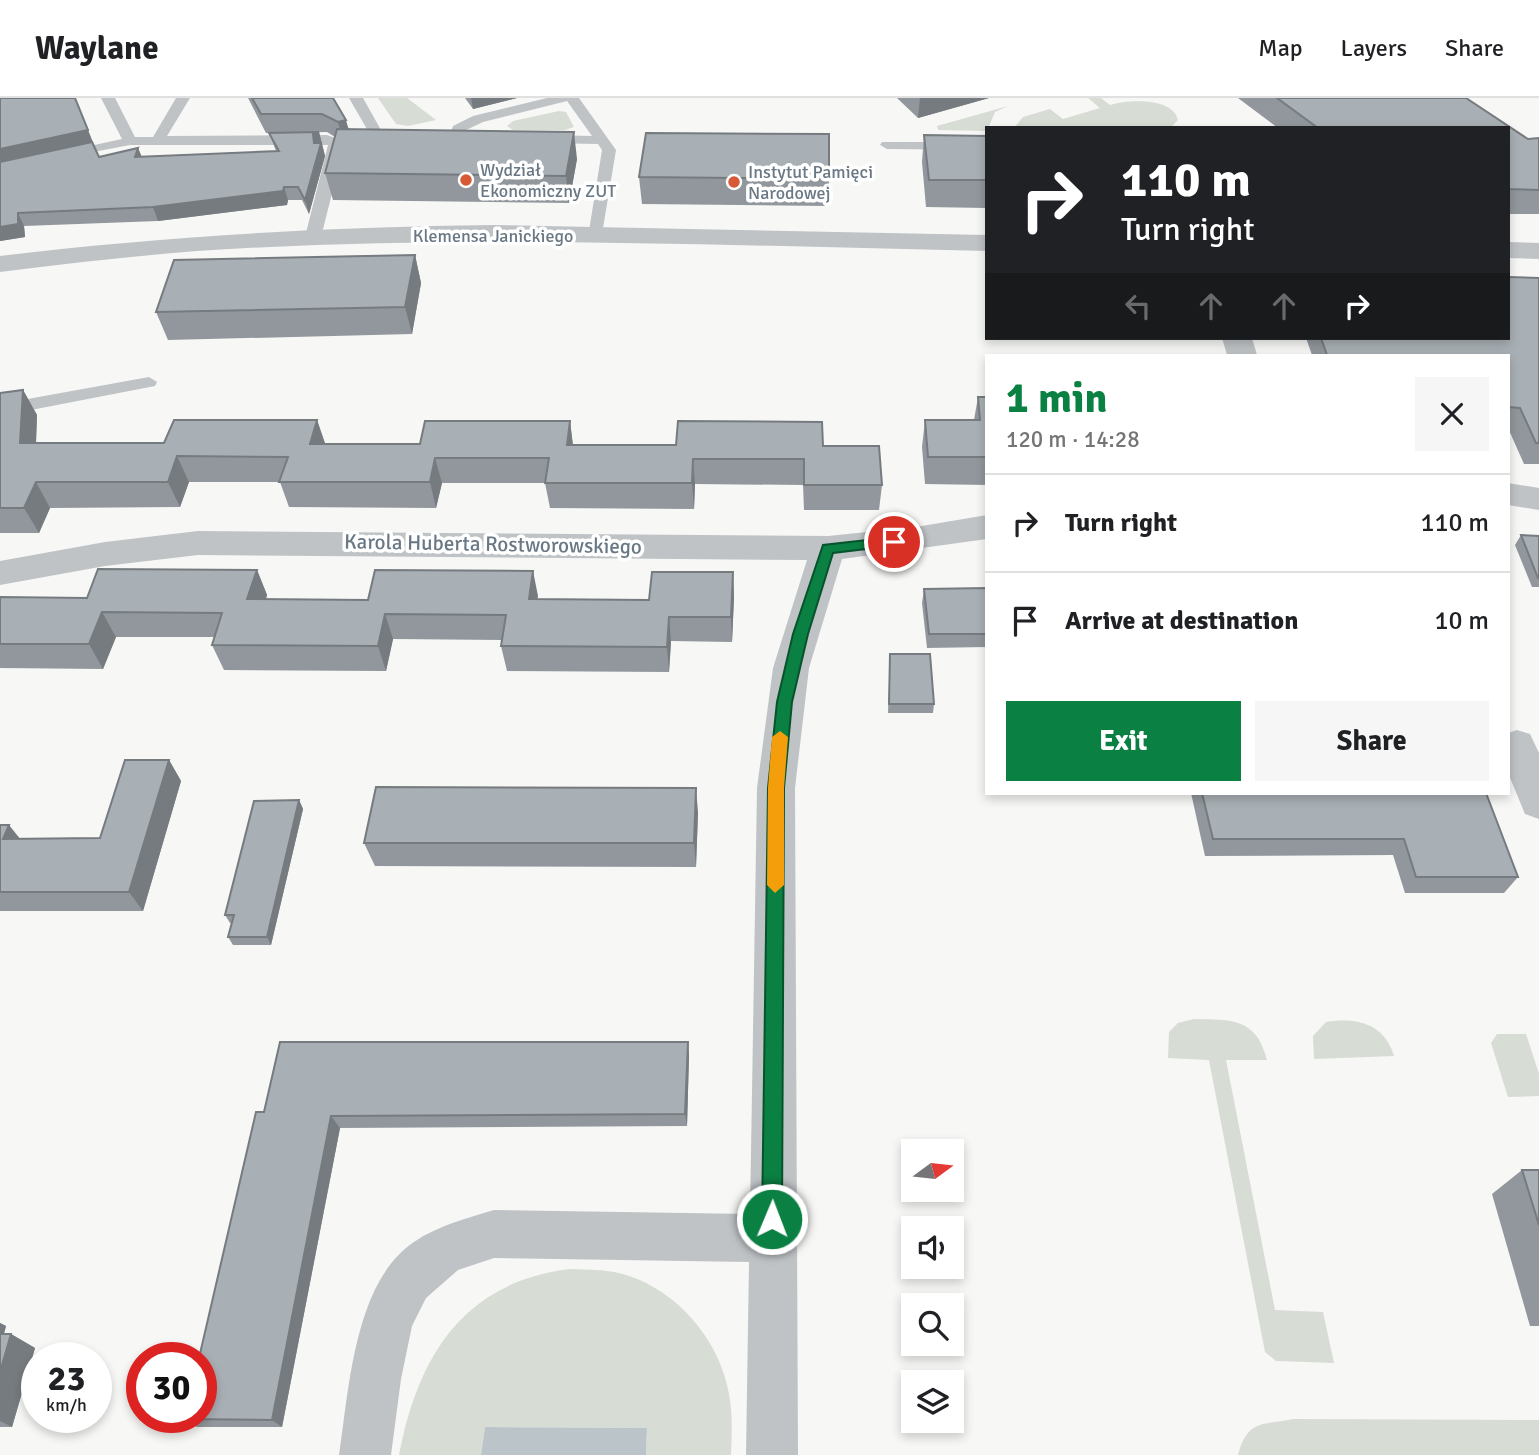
<!DOCTYPE html>
<html lang="en">
<head>
<meta charset="utf-8">
<style>
	body { margin:0; font-family:Signika,sans-serif; background:#f6f6f6; color:#202124; height:100vh; display:flex; flex-direction:column; font-size:26px; white-space:nowrap }
	* { box-sizing:border-box; margin:0 }
	p { font-size:23px; color:#757577 }
	.icon { flex:none; width:38px; height:38px; fill:none; stroke:currentColor; stroke-width:2; stroke-linecap:round; stroke-linejoin:round }
	.map { position:relative; flex:1; overflow:hidden }
	.drawer { position:absolute; left:985px; top:256px; width:525px; height:441px; display:flex; flex-direction:column; background:#fff; border-radius:0px; box-shadow:0 4px 10px #0003 }
	.drawer>* { flex:none }
	.hud { position:absolute; left:985px; top:28px; width:525px; height:214px; border-radius:0px; box-shadow:0 4px 10px #0003; background:#202124; color:#fff; overflow:hidden }
	.needle { width:46px; rotate:75deg }
	.tools { position:absolute; left:901px; top:1041px; display:grid; gap:14px }
	.tools a { display:grid; place-items:center; width:63px; height:63px; border-radius:0px; background:#fff; box-shadow:0 4px 10px #0003; font-size:35px }
	.speed { position:absolute; left:21px; top:1244px; display:flex; gap:14px; font-size:35px; font-weight:700; text-align:center }
	.speed>* { display:grid; place-content:center; width:91px; height:91px; border-radius:50%; background:#fff; box-shadow:0 4px 10px #0003; line-height:1 }
	.speed small { font-size:18px; font-weight:400 }
	.speed .limit { border:10px solid #d22; background:#fff; color:#111 }
	.pin { position:absolute; display:grid; place-items:center; width:60px; height:60px; color:#fff; margin:-30px; border:4px solid #fff; border-radius:50%; box-shadow:0 2px 7px #0007 }
	.me { position:absolute; width:77px; margin:-38px; rotate:1deg; stroke-linejoin:round; filter:drop-shadow(0 0 5px #0008) }
	.turn { display:flex; align-items:center; gap:24px; height:147px; padding:0 21px; font-size:32px }
	.turn .icon { width:91px; height:91px; stroke-width:2.5 }
	.turn b { display:block; font-size:49px; line-height:60px }
	.lanes { display:flex; align-items:center; height:66px; padding:0 21px; background:#0003; justify-content:center; gap:35px; direction:ltr }
	.lanes .off { opacity:.35 }
	.round { display:grid; place-items:center; flex:none; width:74px; height:74px; border-radius:0px; background:#f6f6f6 }
	.summary { display:flex; align-items:center; justify-content:space-between; height:119px; padding:0 21px }
	h1 { font-size:42px; font-weight:700; line-height:52px; color:#0b8043 }
	.cta { display:flex; gap:14px; margin-top:auto; padding:14px 21px }
	.cta a { flex:1; height:80px; border-radius:0px; background:#0b8043; color:#fff; font-size:28px; font-weight:700; line-height:80px; text-align:center }
	.cta a+a { background:#f6f6f6; color:#202124 }
	ul { padding:0; list-style:none }
	li { display:flex; align-items:center; gap:21px; height:98px; padding:0 21px; border-top:2px solid #e0e0e0 }
	li div { flex:1 }
	li b { display:block; font-size:26px }
	li em { font-style:normal }
	header { display:flex; align-items:center; gap:42px; box-sizing:border-box; height:98px; padding:0 35px; background:#fff; border-bottom:2px solid #e0e0e0 }
	header strong { font-size:33px }
	nav { display:flex; gap:38px; margin-inline-start:auto; font-size:24px }
	.map>svg:first-child { display:block }
</style>
</head>
<body>
<header>
<strong>Waylane</strong>
<nav><a>Map</a><a>Layers</a><a>Share</a></nav>
</header>
<div class="map">
<svg width="1539" height="1357" viewBox="0 0 1539 1357">
	<rect width="100%" height="100%" fill="#f7f7f5"/>
	<g fill="#d7dcd4">
		<path d="M 378,0 L 407,0 L 436,22 L 408,28 L 396,26 Z"/>
		<path d="M 1088,0 L 1101,0 L 1110,7 C 1131,1 1173,0 1178,22 L 1170,30 L 1014,30 L 1023,19 L 1050,11 L 1063,21 L 1100,10 Z"/>
		<path d="M 1008,8 L 995,14 L 987,33 L 938,32 L 937,28 Z"/>
		<path d="M 559,13 L 566,14 L 574,29 L 565,32 L 513,32 L 507,28 L 513,23 Z"/>
		<path d="M 1194,921 C 1231,922 1256,919 1267,962 L 1226,962 L 1275,1212 L 1323,1214 L 1334,1265 L 1276,1263 L 1265,1254 L 1209,962 L 1168,960 L 1169,934 L 1178,925 Z"/>
		<path d="M 1326,924 C 1358,919 1384,926 1394,958 L 1314,961 L 1313,938 Z"/>
		<path d="M 1497,936 L 1526,936 L 1539,976 L 1539,998 L 1508,999 L 1491,945 Z"/>
		<path d="M 570,1171 C 590,1172 610,1171 629,1178 C 677,1194 716,1239 727,1287 C 733,1310 732,1333 731,1357 L 646,1357 L 647,1330 L 485,1329 L 481,1357 L 399,1357 C 418,1258 463,1184 570,1171 Z"/>
		<path d="M 1293,1321 L 1539,1322 L 1539,1357 L 1238,1357 C 1248,1320 1263,1328 1293,1321 Z"/>
	</g>
	<path fill="#bac4c9" d="M 485,1329 L 647,1330 L 646,1357 L 481,1357 Z"/>
	<g fill="none" stroke-linecap="round" stroke-linejoin="round">
		<g fill="#bfc3c6" fill-rule="evenodd">
			<path d="M 101,0 L 115,0 L 135,39 L 153,39 L 176,0 L 190,0 L 167,38 L 327,37 L 340,42 L 343,52 L 321,139 L 313,144 L 305,139 L 328,47 L 130,47 L 62,60 L 62,54 L 122,41 Z"/>
			<path d="M 349,0 L 363,0 L 381,32 L 404,37 L 404,43 L 371,38 Z"/>
			<path d="M 547,0 L 579,0 L 616,52 L 601,142 L 591,142 L 588,139 L 602,52 L 598,46 L 547,45 L 540,41 L 547,37 L 592,38 L 567,3 L 483,24 L 464,33 L 461,42 L 449,39 L 453,28 L 473,18 Z"/>
			<path d="M 882,44 L 987,44 L 987,52 L 887,51 L 880,47 Z"/>
			<path d="M 149,279 L 157,284 L 155,288 L 0,318 L 0,306 Z"/>
		</g>
		<g fill="#bfc3c6" fill-rule="evenodd">
			<path d="M 493,127 L 987,137 L 987,153 C 741,148 494,137 247,150 C 164,154 82,164 0,174 L 0,158 C 164,138 327,129 493,127 Z"/>
			<path d="M 1508,144 L 1539,145 L 1539,161 L 1508,160 Z"/>
			<path d="M 1222,240 L 1252,240 L 1257,257 L 1227,257 Z"/>
			<path d="M 1508,385 L 1539,390 L 1539,412 L 1508,407 Z"/>
			<path d="M 987,417 L 987,441 L 842,461 L 809,570 L 795,690 L 798,1357 L 746,1357 L 749,1164 L 494,1160 L 458,1172 L 426,1200 L 412,1228 L 401,1281 L 391,1357 L 339,1357 C 349,1292 354,1184 414,1144 C 437,1128 467,1120 494,1112 L 750,1116 L 757,690 L 773,570 L 807,462 L 198,457 L 105,468 L 0,487 L 0,463 L 105,444 L 198,433 L 828,438 L 916,429 Z"/>
			<path d="M 1517,632 L 1530,636 L 1539,655 L 1539,721 L 1525,716 L 1508,675 L 1508,635 Z"/>
		</g>
	</g>
	<g fill="#91979c">
		<path d="M 75,0 L 99,59 L 138,50 L 142,59 L 276,53 L 269,35 L 319,34 L 325,58 L 309,116 L 302,102 L 288,102 L 287,107 L 158,123 L 24,128 L 25,139 L 0,143 Z"/>
		<path d="M 248,0 L 333,0 L 349,31 L 577,61 L 569,105 L 333,102 L 325,75 L 335,39 L 327,34 L 266,35 Z"/>
		<path d="M 465,0 L 517,0 L 473,11 Z"/>
		<path d="M 897,0 L 989,0 L 918,20 Z"/>
		<path d="M 1238,0 L 1466,0 L 1528,41 L 1539,40 L 1539,116 L 1508,116 L 1508,30 L 1278,30 Z"/>
		<path d="M 924,37 L 987,38 L 987,110 L 926,109 L 922,64 Z"/>
		<path d="M 639,79 L 829,81 L 828,108 L 642,106 Z"/>
		<path d="M 415,157 L 421,185 L 412,236 L 168,242 L 156,214 Z"/>
		<path d="M 1539,180 L 1539,366 L 1524,366 L 1508,330 L 1508,257 L 1312,257 L 1306,240 L 1508,240 Z"/>
		<path d="M 23,292 L 37,317 L 36,345 L 164,345 L 317,322 L 325,346 L 420,346 L 570,323 L 573,347 L 823,348 L 882,387 L 879,412 L 804,412 L 803,387 L 695,386 L 694,411 L 550,410 L 545,385 L 442,385 L 436,410 L 289,409 L 280,384 L 189,384 L 180,409 L 50,410 L 39,435 L 0,435 L 0,295 Z"/>
		<path d="M 978,299 L 987,299 L 987,387 L 925,386 L 922,349 L 925,322 L 974,322 Z"/>
		<path d="M 1521,437 L 1539,438 L 1539,489 L 1532,489 L 1515,447 Z"/>
		<path d="M 257,472 L 267,497 L 266,501 L 368,502 L 533,473 L 537,501 L 649,502 L 733,474 L 734,499 L 732,544 L 671,543 L 669,574 L 507,573 L 501,548 L 502,542 L 393,541 L 386,573 L 224,572 L 212,547 L 214,539 L 116,539 L 103,571 L 0,570 L 0,499 L 87,500 Z"/>
		<path d="M 987,490 L 987,549 L 927,550 L 922,505 L 924,491 Z"/>
		<path d="M 890,556 L 934,606 L 933,615 L 888,615 Z"/>
		<path d="M 169,662 L 181,683 L 143,813 L 0,813 L 0,727 L 20,741 L 100,740 Z"/>
		<path d="M 1191,695 L 1486,695 L 1518,779 L 1504,795 L 1405,795 L 1393,757 L 1205,758 Z"/>
		<path d="M 299,702 L 303,711 L 271,847 L 233,847 L 228,839 L 232,825 L 230,825 L 225,817 Z"/>
		<path d="M 698,714 L 696,769 L 375,768 L 364,745 Z"/>
		<path d="M 688,944 L 689,958 L 687,1028 L 340,1030 L 282,1329 L 197,1329 L 185,1321 L 264,1014 Z"/>
		<path d="M 1522,1072 L 1539,1072 L 1539,1228 L 1530,1228 L 1492,1096 Z"/>
		<path d="M 0,1225 L 6,1228 L 4,1236 L 11,1236 L 35,1250 L 12,1329 L 0,1329 Z"/>
	</g>
	<g fill="#767b7f">
		<path d="M 75,0 L 93,45 L 0,65 L 0,51 Z"/>
		<path d="M 471,0 L 517,0 L 473,11 Z"/>
		<path d="M 920,0 L 989,0 L 918,20 Z"/>
		<path d="M 346,22 L 351,41 L 343,43 L 338,24 Z"/>
		<path d="M 319,34 L 325,58 L 309,116 L 305,102 L 313,36 Z"/>
		<path d="M 574,34 L 577,61 L 569,105 L 566,78 Z"/>
		<path d="M 138,50 L 143,63 L 135,59 Z"/>
		<path d="M 284,89 L 288,102 L 287,107 L 158,123 L 153,109 Z"/>
		<path d="M 18,115 L 24,128 L 25,139 L 0,143 L 0,129 Z"/>
		<path d="M 415,157 L 421,185 L 412,236 L 405,209 Z"/>
		<path d="M 23,292 L 37,317 L 35,371 L 20,345 Z"/>
		<path d="M 317,322 L 326,348 L 310,346 Z"/>
		<path d="M 570,323 L 573,349 L 567,347 Z"/>
		<path d="M 177,358 L 189,384 L 180,409 L 168,384 Z"/>
		<path d="M 435,360 L 442,385 L 436,410 L 430,384 Z"/>
		<path d="M 693,361 L 695,386 L 694,411 L 692,385 Z"/>
		<path d="M 36,384 L 50,410 L 39,435 L 24,410 Z"/>
		<path d="M 257,472 L 267,497 L 258,526 L 247,501 Z"/>
		<path d="M 533,473 L 538,498 L 534,526 L 529,501 Z"/>
		<path d="M 733,474 L 734,499 L 732,544 L 731,519 Z"/>
		<path d="M 102,514 L 116,539 L 103,571 L 89,546 Z"/>
		<path d="M 385,516 L 393,541 L 386,573 L 378,548 Z"/>
		<path d="M 669,519 L 671,543 L 669,574 L 667,549 Z"/>
		<path d="M 169,662 L 181,683 L 143,813 L 129,794 Z"/>
		<path d="M 696,690 L 698,714 L 696,769 L 694,745 Z"/>
		<path d="M 299,702 L 303,711 L 271,847 L 267,839 Z"/>
		<path d="M 9,727 L 25,747 L 3,741 Z"/>
		<path d="M 688,944 L 689,958 L 687,1028 L 685,1016 Z"/>
		<path d="M 331,1018 L 340,1030 L 282,1329 L 272,1322 Z"/>
		<path d="M 0,1225 L 6,1228 L 0,1249 Z"/>
		<path d="M 11,1236 L 35,1250 L 12,1329 L 0,1323 L 0,1274 Z"/>
	</g>
	<g fill="#a9b0b5" stroke="#767b7f" stroke-width="2">
		<path d="M 0,0 L 75,0 L 88,32 L 0,51 Z"/>
		<path d="M 252,0 L 333,0 L 346,22 L 338,24 L 322,16 L 261,16 Z"/>
		<path d="M 1277,0 L 1466,0 L 1528,41 L 1539,40 L 1539,92 L 1508,91 L 1508,30 L 1318,30 Z"/>
		<path d="M 337,31 L 574,34 L 566,78 L 325,75 Z"/>
		<path d="M 319,34 L 313,36 L 314,45 L 321,45 L 305,102 L 298,89 L 284,89 L 283,93 L 153,109 L 18,115 L 18,126 L 0,129 L 0,64 L 92,44 L 99,59 L 138,50 L 135,59 L 279,53 L 269,35 Z"/>
		<path d="M 646,35 L 829,36 L 829,81 L 639,79 Z"/>
		<path d="M 924,37 L 987,38 L 987,82 L 929,82 Z"/>
		<path d="M 415,157 L 405,209 L 156,214 L 174,162 Z"/>
		<path d="M 1508,179 L 1539,180 L 1539,345 L 1536,345 L 1520,310 L 1508,309 L 1508,257 L 1327,257 L 1321,240 L 1508,240 Z"/>
		<path d="M 23,292 L 20,345 L 164,345 L 174,322 L 317,322 L 310,346 L 420,346 L 425,323 L 570,323 L 567,347 L 676,347 L 678,323 L 822,324 L 823,348 L 879,348 L 882,387 L 804,387 L 804,361 L 693,361 L 692,385 L 545,385 L 549,360 L 435,360 L 430,384 L 279,384 L 288,359 L 177,358 L 168,384 L 36,384 L 24,410 L 0,410 L 0,295 Z"/>
		<path d="M 978,299 L 987,299 L 987,359 L 928,359 L 925,322 L 980,322 Z"/>
		<path d="M 1521,437 L 1539,438 L 1539,480 L 1538,480 Z"/>
		<path d="M 98,471 L 257,472 L 247,501 L 368,502 L 375,472 L 533,473 L 529,501 L 649,502 L 652,474 L 733,474 L 731,519 L 669,519 L 667,549 L 501,548 L 506,517 L 385,516 L 378,548 L 212,547 L 222,515 L 102,514 L 89,546 L 0,546 L 0,499 L 87,500 Z"/>
		<path d="M 987,490 L 987,536 L 929,536 L 924,491 Z"/>
		<path d="M 890,556 L 930,556 L 934,606 L 889,606 Z"/>
		<path d="M 125,662 L 169,662 L 129,794 L 0,794 L 0,727 L 9,727 L 3,741 L 100,740 Z"/>
		<path d="M 376,689 L 696,690 L 694,745 L 364,745 Z"/>
		<path d="M 1202,695 L 1486,695 L 1518,779 L 1416,779 L 1404,741 L 1213,741 Z"/>
		<path d="M 299,702 L 267,839 L 228,839 L 234,817 L 225,817 L 254,703 Z"/>
		<path d="M 280,944 L 688,944 L 685,1016 L 331,1018 L 272,1322 L 185,1321 L 185,1320 L 201,1320 L 201,1260 L 199,1260 L 256,1014 L 264,1014 Z"/>
		<path d="M 1522,1072 L 1539,1072 L 1539,1127 Z"/>
		<path d="M 0,1236 L 11,1236 L 0,1274 Z"/>
	</g>
	<path fill="#0b8043" stroke="#07532c" stroke-width="2" d="M 894,439 L 899,440 L 899,447 L 833,455 L 808,536 L 792,604 L 784,690 L 782,1121 L 779,1127 L 772,1130 L 765,1127 L 762,1121 L 768,690 L 777,604 L 793,536 L 823,447 Z"/>
	<path fill="#f59e0b" d="M 780,633 L 788,639 L 784,690 L 784,787 L 775,795 L 767,787 L 768,690 L 772,639 Z"/>
	<g fill="#d75936" stroke="#fff" stroke-width="2.5">
		<circle cx="466" cy="82" r="7"/>
		<circle cx="734" cy="84" r="7"/>
	</g>
	<g text-anchor="middle" stroke-width="7" stroke-linejoin="round" paint-order="stroke">
		<g font-size="18" fill="#697884" stroke="#fff" text-anchor="start">
			<text x="480" y="78">Wydział<tspan x="480" dy="21">Ekonomiczny ZUT</tspan></text>
			<text x="748" y="80">Instytut Pamięci<tspan x="748" dy="21">Narodowej</tspan></text>
		</g>
		<g font-size="18" fill="#697884" stroke="#fff">
			<text x="493" y="144">Klemensa Janickiego</text>
		</g>
		<g font-size="21" fill="#697884" stroke="#fff">
			<text transform="translate(493 446) rotate(1)" y="7">Karola Huberta Rostworowskiego</text>
		</g>
	</g>
</svg>
<div class="tools">
<a><svg class="needle" viewBox="-14 -14 28 28"><path d="M0-13l5 13h-10z" fill="#e53935"/><path d="M0 13l5-13h-10z" fill="#757577"/></svg></a>
<a><svg class="icon" aria-label="sound" viewBox="0 0 24 24"><path d="M4 9h4l5-4v14l-5-4H4zM17 9q2 3 0 6"/></svg></a>
<a><svg class="icon" aria-label="search" viewBox="0 0 24 24"><circle cx="10" cy="10" r="6"/><path d="M15 15l6 6"/></svg></a>
<a><svg class="icon" aria-label="layers" viewBox="0 0 24 24"><path d="M12 4l9 5-9 5-9-5zM3 14l9 5 9-5"/></svg></a>
</div>
<div class="speed"><div>23<small>km/h</small></div><div class="limit">30</div></div>
<div class="pin" style="left:894px;top:444px;background:#d93025"><svg class="icon" aria-label="arrive" viewBox="0 0 24 24"><path d="M6 21V4h12l-3 4 3 4H6"/></svg></div>
<svg class="me" style="left:772px;top:1121px" viewBox="-20 -20 40 40"><circle r="17" fill="#0b8043" stroke="#fff" stroke-width="3"/><path d="M0-11L8 9 0 5-8 9z" fill="#fff"/></svg>
<div class="hud">
<div class="turn"><svg class="icon" aria-label="right" viewBox="0 0 24 24"><path d="M7 20v-9h11M14 6l5 5-5 5"/></svg><div><b>110 m</b>Turn right</div></div>
<div class="lanes"><svg class="icon off" aria-label="left" viewBox="0 0 24 24"><path d="M17 20v-9H6M10 6l-5 5 5 5"/></svg><svg class="icon off" aria-label="ahead" viewBox="0 0 24 24"><path d="M12 20V5M6 11l6-6 6 6"/></svg><svg class="icon off" aria-label="ahead" viewBox="0 0 24 24"><path d="M12 20V5M6 11l6-6 6 6"/></svg><svg class="icon" aria-label="right" viewBox="0 0 24 24"><path d="M7 20v-9h11M14 6l5 5-5 5"/></svg></div>
</div>
<section class="drawer">
<div class="summary"><div><h1>1 min</h1><p>120 m · 14:28</p></div><a class="round"><svg class="icon" aria-label="close" viewBox="0 0 24 24"><path d="M6 6l12 12M18 6L6 18"/></svg></a></div>
<ul>
<li><svg class="icon" aria-label="right" viewBox="0 0 24 24"><path d="M7 20v-9h11M14 6l5 5-5 5"/></svg><div><b>Turn right</b></div><em>110 m</em></li>
<li><svg class="icon" aria-label="arrive" viewBox="0 0 24 24"><path d="M6 21V4h12l-3 4 3 4H6"/></svg><div><b>Arrive at destination</b></div><em>10 m</em></li>
</ul>
<div class="cta"><a>Exit</a><a>Share</a></div>
</section>
</div>
</body>
</html>
